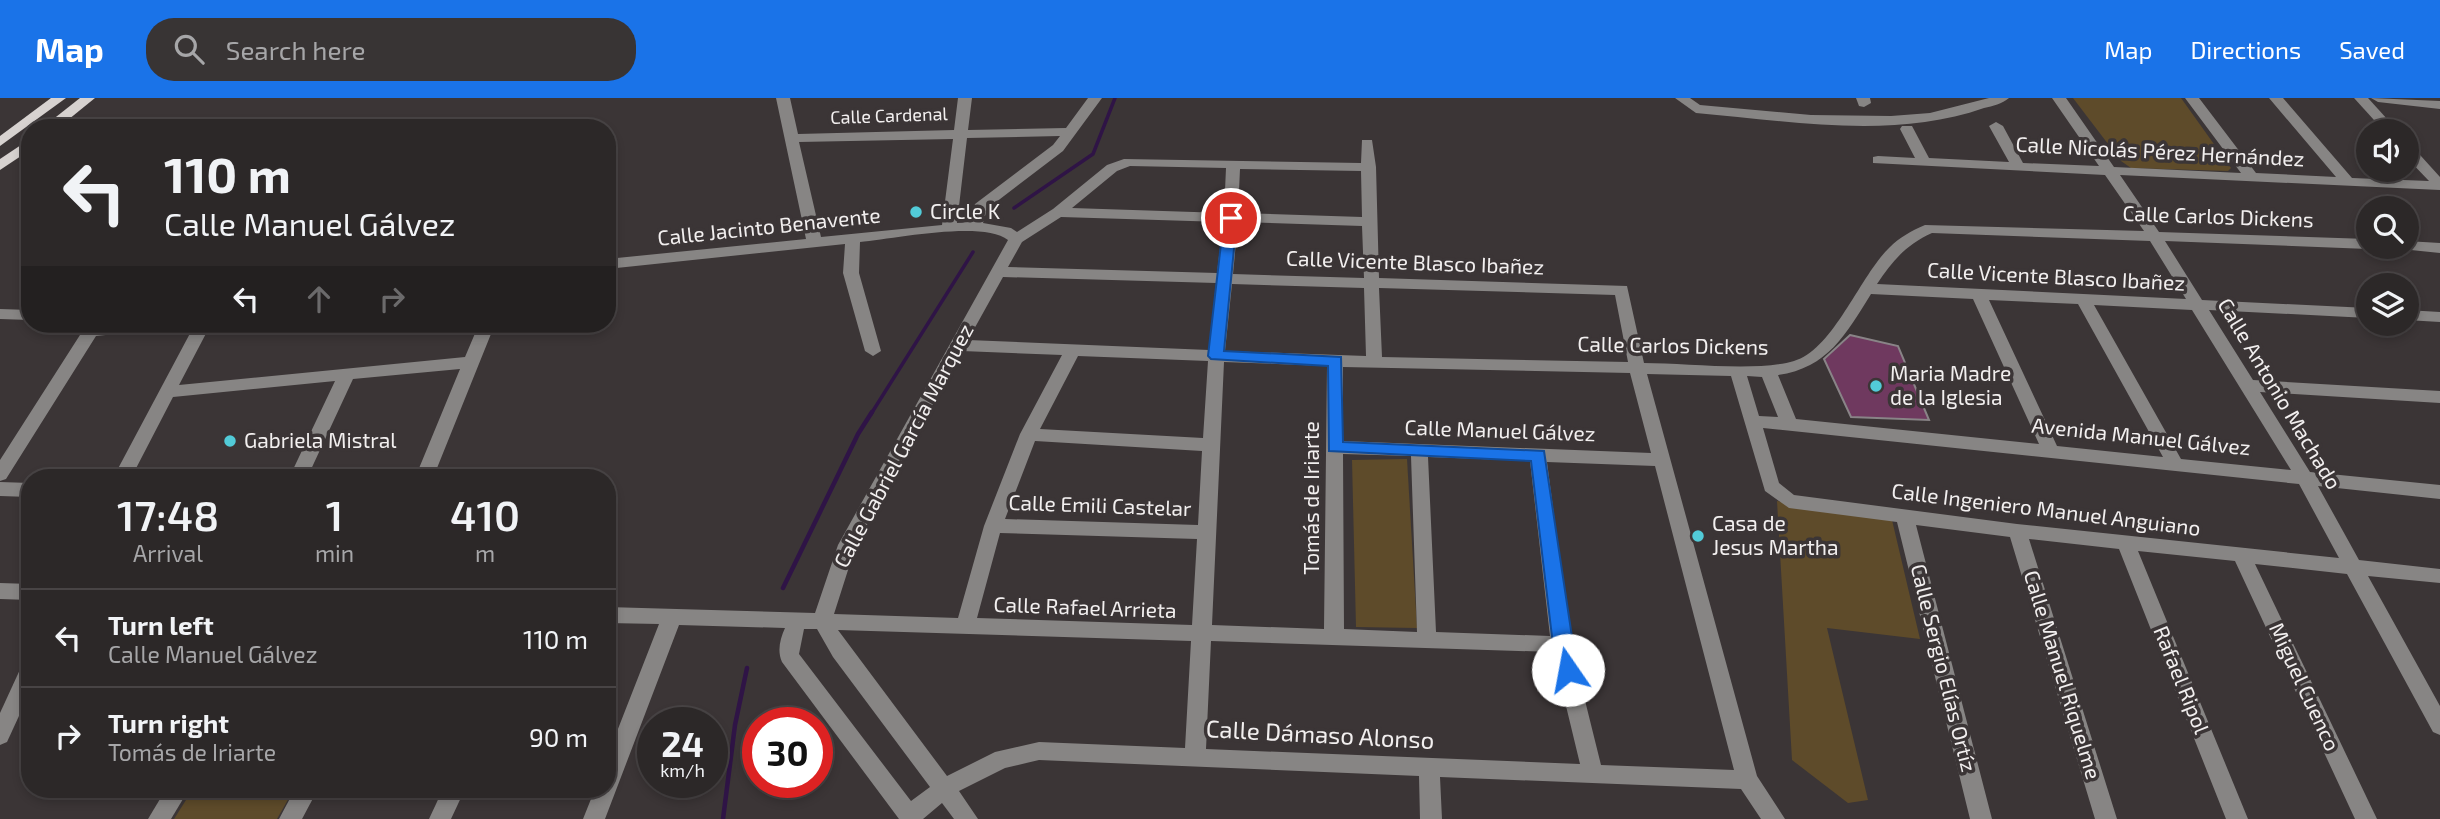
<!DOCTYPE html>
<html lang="en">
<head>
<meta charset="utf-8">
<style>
	body { margin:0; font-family:"Exo 2",sans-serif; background:#383434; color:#f1f3f6; height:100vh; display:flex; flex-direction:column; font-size:26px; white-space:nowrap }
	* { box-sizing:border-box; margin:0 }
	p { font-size:23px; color:#a6a6a8 }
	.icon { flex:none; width:38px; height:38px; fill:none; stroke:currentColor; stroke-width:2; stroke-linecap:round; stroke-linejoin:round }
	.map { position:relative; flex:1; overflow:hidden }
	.drawer { position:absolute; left:21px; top:371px; width:595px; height:329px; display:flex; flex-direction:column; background:#2c2828; border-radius:28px; box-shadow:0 4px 10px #0003,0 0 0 2px #484445 }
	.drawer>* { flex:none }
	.banner { position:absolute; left:21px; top:21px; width:595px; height:214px; border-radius:28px; box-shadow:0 4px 10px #0003,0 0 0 2px #484445; background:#2c2828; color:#f1f3f6; overflow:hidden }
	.buttons { position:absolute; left:2356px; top:21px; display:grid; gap:14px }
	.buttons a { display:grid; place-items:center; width:63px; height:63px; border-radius:50%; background:#2c2828; box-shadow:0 4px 10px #0003,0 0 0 2px #484445; font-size:35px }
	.speed { position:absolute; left:637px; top:609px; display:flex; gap:14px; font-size:35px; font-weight:700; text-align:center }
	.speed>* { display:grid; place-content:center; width:91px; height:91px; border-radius:50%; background:#2c2828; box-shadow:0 4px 10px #0003,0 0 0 2px #484445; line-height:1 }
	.speed small { font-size:18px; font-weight:400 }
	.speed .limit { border:10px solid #d22; background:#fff; color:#111 }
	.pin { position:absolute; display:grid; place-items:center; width:60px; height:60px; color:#fff; margin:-30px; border:4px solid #fff; border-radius:50%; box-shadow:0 2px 7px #0007 }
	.me { position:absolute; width:77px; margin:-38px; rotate:348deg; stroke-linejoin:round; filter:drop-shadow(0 0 5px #0008) }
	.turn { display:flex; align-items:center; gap:24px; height:147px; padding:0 28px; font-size:32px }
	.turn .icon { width:91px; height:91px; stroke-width:2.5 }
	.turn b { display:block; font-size:49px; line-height:60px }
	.lanes { display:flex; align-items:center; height:66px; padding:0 28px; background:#0003; justify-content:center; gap:35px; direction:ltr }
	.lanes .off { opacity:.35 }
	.eta { display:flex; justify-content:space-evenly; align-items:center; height:119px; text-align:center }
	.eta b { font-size:42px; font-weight:600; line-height:49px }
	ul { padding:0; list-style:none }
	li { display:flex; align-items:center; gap:21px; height:98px; padding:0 28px; border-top:2px solid #484445 }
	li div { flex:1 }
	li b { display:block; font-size:26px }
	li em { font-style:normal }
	header { display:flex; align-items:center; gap:42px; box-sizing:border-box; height:98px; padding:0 35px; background:#1a73e8; color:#fff }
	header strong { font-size:33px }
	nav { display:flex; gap:38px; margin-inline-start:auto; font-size:24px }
	.search { width:490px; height:63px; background:#383434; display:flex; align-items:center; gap:18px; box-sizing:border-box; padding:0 24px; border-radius:28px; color:#a6a6a8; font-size:26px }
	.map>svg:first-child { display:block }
</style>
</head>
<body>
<header>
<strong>Map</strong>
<div class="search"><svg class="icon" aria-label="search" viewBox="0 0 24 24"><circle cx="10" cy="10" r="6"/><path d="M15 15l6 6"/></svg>Search here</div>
<nav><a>Map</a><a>Directions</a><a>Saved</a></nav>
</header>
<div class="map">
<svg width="2440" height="721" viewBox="0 0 2440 721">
	<rect width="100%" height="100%" fill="#3b3536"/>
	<g fill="#5e4b2a">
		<path d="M 2073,0 L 2181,0 L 2231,70 L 2228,73 L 2131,70 L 2121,63 Z"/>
		<path d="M 1407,361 L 1417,530 L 1356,529 L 1352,362 Z"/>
		<path d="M 1777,403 L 1892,422 L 1920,541 L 1827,530 L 1868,702 L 1848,705 L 1792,662 Z"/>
		<path d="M 193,691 L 294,691 L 277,721 L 174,721 Z"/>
	</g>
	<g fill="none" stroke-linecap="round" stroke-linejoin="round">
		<g stroke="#2f1446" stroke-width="3.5">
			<path d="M 1014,110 L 1093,56 L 1115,0"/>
			<path d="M 871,316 L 973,154"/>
		</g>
		<g stroke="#2f1446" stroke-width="4.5">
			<path d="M 783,490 L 858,336 L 872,314"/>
			<path d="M 723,721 L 735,627 L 747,570"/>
		</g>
	</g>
	<path fill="#6f395f" stroke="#898487" stroke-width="2" d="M 1850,237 L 1898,248 L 1929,322 L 1851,319 L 1824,261 Z"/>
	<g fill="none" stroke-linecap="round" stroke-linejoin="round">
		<g fill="#878584" fill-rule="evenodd">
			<path d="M 776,0 L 790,0 L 798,36 L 954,32 L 958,0 L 972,0 L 968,32 L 1066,30 L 1088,0 L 1102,0 L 1063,53 L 987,111 L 983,125 L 1011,130 L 1017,134 L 1053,111 L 1107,67 L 1124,61 L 1361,65 L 1362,42 L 1372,42 L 1376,69 L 1379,180 L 1627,188 L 1644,265 C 1685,265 1757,274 1794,263 C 1833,252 1860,178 1889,150 C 1900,139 1911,133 1925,127 L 2144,133 L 2105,77 L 1873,65 L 1873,59 L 1878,58 L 1915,60 L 1900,31 L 1902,28 L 1912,28 L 1929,60 L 2009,64 L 1989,28 L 1996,24 L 2003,28 L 2023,65 L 2099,68 L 2052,0 L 2066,0 L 2114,69 L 2241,75 L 2185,0 L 2199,0 L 2256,75 L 2336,79 L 2269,0 L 2283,0 L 2352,80 L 2429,83 L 2406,59 L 2406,46 L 2411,47 L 2440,79 L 2440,92 L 2120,77 L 2159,134 L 2368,141 L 2368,149 L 2374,149 L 2368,151 L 2165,143 L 2202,202 L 2368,210 L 2368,220 L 2209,212 L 2253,282 L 2440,293 L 2440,305 L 2260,294 L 2310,374 L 2440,387 L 2440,401 L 2318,388 L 2359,462 L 2440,471 L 2440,485 L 2368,478 L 2440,608 L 2440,637 L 2433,634 L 2347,476 L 2255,466 L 2377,721 L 2355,721 L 2235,463 L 2138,453 L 2248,721 L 2226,721 L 2119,451 L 2029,441 L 2117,721 L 2095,721 L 2010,439 L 1916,427 L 1992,721 L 1970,721 L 1897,424 L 1789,410 L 1765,393 L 1731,278 L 1647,276 L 1757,678 L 1785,721 L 1761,721 L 1741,691 L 1440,679 L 1442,721 L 1420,721 L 1419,678 L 1039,662 L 1005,670 L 959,693 L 978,721 L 954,721 L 942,705 L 923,721 L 899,721 L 782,564 C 777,553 780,541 785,530 L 679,527 L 605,721 L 583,721 L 595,691 L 607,691 L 607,659 L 659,526 L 607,525 L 607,509 L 815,515 L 838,447 L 1008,142 C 983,122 893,141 860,144 L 859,175 L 881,253 L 873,258 L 865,253 L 843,175 L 845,146 L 607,171 L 607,161 L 806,141 ZM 1060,38 L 1053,47 L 975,106 L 969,124 L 957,125 L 967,40 ZM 953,41 L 942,127 L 821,139 L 799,44 ZM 1130,68 L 1226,70 L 1224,115 L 1072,110 L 1117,73 ZM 1240,71 L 1361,73 L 1362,119 L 1238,115 ZM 1061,119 L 1223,124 L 1217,175 L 1008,169 L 1022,144 ZM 1238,124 L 1362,128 L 1364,180 L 1233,176 ZM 1932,135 L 2150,143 L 2186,201 L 1877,186 C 1892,163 1907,146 1932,135 ZM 1003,179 L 1216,185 L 1209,252 L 968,242 ZM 1232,186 L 1364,190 L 1366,258 L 1225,253 ZM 1379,190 L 1615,197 L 1628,264 L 1382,259 ZM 1871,196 L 1973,201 L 2039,346 L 1796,321 L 1778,277 C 1828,270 1846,236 1871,196 ZM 1989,202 L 2078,206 L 2163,359 L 2057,348 ZM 2094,207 L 2192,212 L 2291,372 L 2181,361 ZM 962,253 L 1062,257 L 1020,336 L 984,428 L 958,520 L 834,516 L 856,447 ZM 1078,258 L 1208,263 L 1203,340 L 1040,331 ZM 1224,264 L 1327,268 L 1324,531 L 1212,527 ZM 1343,269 L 1630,275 L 1651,355 L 1343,343 ZM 1747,278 L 1762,279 L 1778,319 L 1759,318 ZM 1763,330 L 2299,386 L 2339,460 L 2017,426 L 1794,397 L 1779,385 ZM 1035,343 L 1202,353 L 1198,427 L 1005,421 ZM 1343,356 L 1411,358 L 1417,534 L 1344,531 ZM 1428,359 L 1530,363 L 1550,538 L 1436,534 ZM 1547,364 L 1655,368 L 1734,672 L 1601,667 L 1571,546 ZM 1000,435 L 1197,441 L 1192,527 L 977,520 ZM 804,531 L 817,531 L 833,559 L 930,689 L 911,703 L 799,556 ZM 838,532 L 1191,543 L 1185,650 L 1039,644 L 995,654 L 947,678 ZM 1211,543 L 1553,554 L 1580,666 L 1206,651 Z"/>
			<path d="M 1675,0 L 1690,0 L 1700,7 L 1811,17 L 1891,18 L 1930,15 L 1989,0 L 2009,0 C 2002,6 1993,8 1984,10 C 1893,42 1790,23 1696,15 Z"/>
			<path d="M 1856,0 L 1870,0 L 1871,5 L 1864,9 L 1859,8 Z"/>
			<path d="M 2354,0 L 2368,0 L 2398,33 L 2384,33 Z"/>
			<path d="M 2371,0 L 2440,3 L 2440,11 L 2378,4 Z"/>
			<path d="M 2406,143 L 2440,145 L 2440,155 L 2401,151 L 2399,149 L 2406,149 Z"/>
			<path d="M 0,211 L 30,212 L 30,222 L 0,221 Z"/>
			<path d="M 2406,212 L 2440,214 L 2440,224 L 2406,222 Z"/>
			<path d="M 87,226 L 171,226 L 163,231 L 96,238 L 6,381 L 0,383 L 0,362 Z"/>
			<path d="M 195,226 L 211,226 L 179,287 L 465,259 L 479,226 L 495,226 L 433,380 L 415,380 L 460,271 L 353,281 L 307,380 L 289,380 L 335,283 L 173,299 L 131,380 L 113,380 Z"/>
			<path d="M 0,384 L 30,385 L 30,399 L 0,398 Z"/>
			<path d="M 0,485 L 30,486 L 30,502 L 0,501 Z"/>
			<path d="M 30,563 L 30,594 L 7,644 L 0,647 L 0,615 L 23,565 Z"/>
			<path d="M 166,691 L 189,691 L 171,721 L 148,721 Z"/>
			<path d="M 295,691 L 318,691 L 302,721 L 279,721 Z"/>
			<path d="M 443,691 L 465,691 L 451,721 L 429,721 Z"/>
		</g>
		<g fill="#d7d2d0" fill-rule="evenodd">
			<path d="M 51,0 L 66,0 L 0,48 L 0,38 Z"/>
			<path d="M 80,0 L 95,0 L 58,30 L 42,30 Z"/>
			<path d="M 30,41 L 30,52 L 0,72 L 0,61 Z"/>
		</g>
	</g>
	<path fill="#1a73e8" stroke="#114b97" stroke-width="2" d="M 1231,116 L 1237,120 L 1224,253 L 1341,259 L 1343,344 L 1544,353 L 1577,572 L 1574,577 L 1561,577 L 1553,547 L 1531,363 L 1329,353 L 1328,268 L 1211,261 L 1208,258 L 1224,120 Z"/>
	<g fill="#52cbd8" stroke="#3b3536" stroke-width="2.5">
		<circle cx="916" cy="114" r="7"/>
		<circle cx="1876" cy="288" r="7"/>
		<circle cx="230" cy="343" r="7"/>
		<circle cx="1698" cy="438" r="7"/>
	</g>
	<g text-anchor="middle" stroke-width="7" stroke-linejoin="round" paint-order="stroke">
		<g font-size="18" fill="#f2efef" stroke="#3b3536">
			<text transform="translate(889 18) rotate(-2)" y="6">Calle Cardenal</text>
		</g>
		<g font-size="21" fill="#f2efef" stroke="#3b3536">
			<text transform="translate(2160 54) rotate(3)" y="7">Calle Nicolás Pérez Hernández</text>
			<text transform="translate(2218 119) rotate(2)" y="7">Calle Carlos Dickens</text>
			<text transform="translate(769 129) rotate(-6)" y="7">Calle Jacinto Benavente</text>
			<text transform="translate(1415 165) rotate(2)" y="7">Calle Vicente Blasco Ibañez</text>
			<text transform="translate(2056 179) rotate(3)" y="7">Calle Vicente Blasco Ibañez</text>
			<text transform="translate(1673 248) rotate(1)" y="7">Calle Carlos Dickens</text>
			<text transform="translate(2279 296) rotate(59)" y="7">Calle Antonio Machado</text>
			<text transform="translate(1500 333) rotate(2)" y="7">Calle Manuel Gálvez</text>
			<text transform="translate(2141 339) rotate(6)" y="7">Avenida Manuel Gálvez</text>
			<text transform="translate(904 348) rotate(-62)" y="7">Calle Gabriel García Marquez</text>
			<text transform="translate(1312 400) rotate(-90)" y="7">Tomás de Iriarte</text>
			<text transform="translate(1100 408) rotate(2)" y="7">Calle Emili Castelar</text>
			<text transform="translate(2046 412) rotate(7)" y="7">Calle Ingeniero Manuel Anguiano</text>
			<text transform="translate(1085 510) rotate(2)" y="7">Calle Rafael Arrieta</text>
			<text transform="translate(1943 570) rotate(76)" y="7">Calle Sergio Elías Ortíz</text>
			<text transform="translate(2062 577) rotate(73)" y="7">Calle Manuel Riquelme</text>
			<text transform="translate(2181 582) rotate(68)" y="7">Rafael Ripol</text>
			<text transform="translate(2304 589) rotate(65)" y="7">Miguel Cuenco</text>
		</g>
		<g font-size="21" fill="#f2efef" stroke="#3b3536" text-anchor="start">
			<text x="930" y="121">Circle K</text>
			<text x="1890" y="283">Maria Madre<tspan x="1890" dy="24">de la Iglesia</tspan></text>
			<text x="244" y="350">Gabriela Mistral</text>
			<text x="1712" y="433">Casa de<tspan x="1712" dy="24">Jesus Martha</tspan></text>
		</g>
		<g font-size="24" fill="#f2efef" stroke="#3b3536">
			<text transform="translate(1320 637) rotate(3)" y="8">Calle Dámaso Alonso</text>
		</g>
	</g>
</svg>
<div class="buttons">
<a><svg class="icon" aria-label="sound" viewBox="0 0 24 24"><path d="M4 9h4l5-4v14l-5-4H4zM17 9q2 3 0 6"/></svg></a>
<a><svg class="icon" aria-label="search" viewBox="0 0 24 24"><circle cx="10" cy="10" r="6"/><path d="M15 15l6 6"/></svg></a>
<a><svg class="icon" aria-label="layers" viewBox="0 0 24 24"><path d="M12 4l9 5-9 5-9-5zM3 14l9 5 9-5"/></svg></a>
</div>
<div class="speed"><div>24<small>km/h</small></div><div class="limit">30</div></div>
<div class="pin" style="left:1231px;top:120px;background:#d93025"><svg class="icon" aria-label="arrive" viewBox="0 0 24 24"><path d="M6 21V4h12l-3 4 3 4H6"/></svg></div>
<svg class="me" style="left:1568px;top:572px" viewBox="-20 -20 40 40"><circle r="19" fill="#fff"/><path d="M0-13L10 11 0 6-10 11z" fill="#1a73e8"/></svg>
<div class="banner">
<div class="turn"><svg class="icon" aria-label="left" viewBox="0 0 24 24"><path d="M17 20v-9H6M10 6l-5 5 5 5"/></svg><div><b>110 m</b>Calle Manuel Gálvez</div></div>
<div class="lanes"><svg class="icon" aria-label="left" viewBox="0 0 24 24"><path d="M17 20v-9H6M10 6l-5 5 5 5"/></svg><svg class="icon off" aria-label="ahead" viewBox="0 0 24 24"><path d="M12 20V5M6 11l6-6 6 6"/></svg><svg class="icon off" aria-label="right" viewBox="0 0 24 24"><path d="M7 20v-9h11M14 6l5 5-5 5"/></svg></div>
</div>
<section class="drawer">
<div class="eta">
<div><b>17:48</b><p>Arrival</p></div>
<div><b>1</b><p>min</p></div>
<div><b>410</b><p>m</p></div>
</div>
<ul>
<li><svg class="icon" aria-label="left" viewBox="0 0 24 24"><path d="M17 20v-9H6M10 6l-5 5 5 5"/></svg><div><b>Turn left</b><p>Calle Manuel Gálvez</p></div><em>110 m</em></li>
<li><svg class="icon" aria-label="right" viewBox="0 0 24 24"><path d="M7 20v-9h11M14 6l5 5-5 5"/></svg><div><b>Turn right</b><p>Tomás de Iriarte</p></div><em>90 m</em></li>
</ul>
</section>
</div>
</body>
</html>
